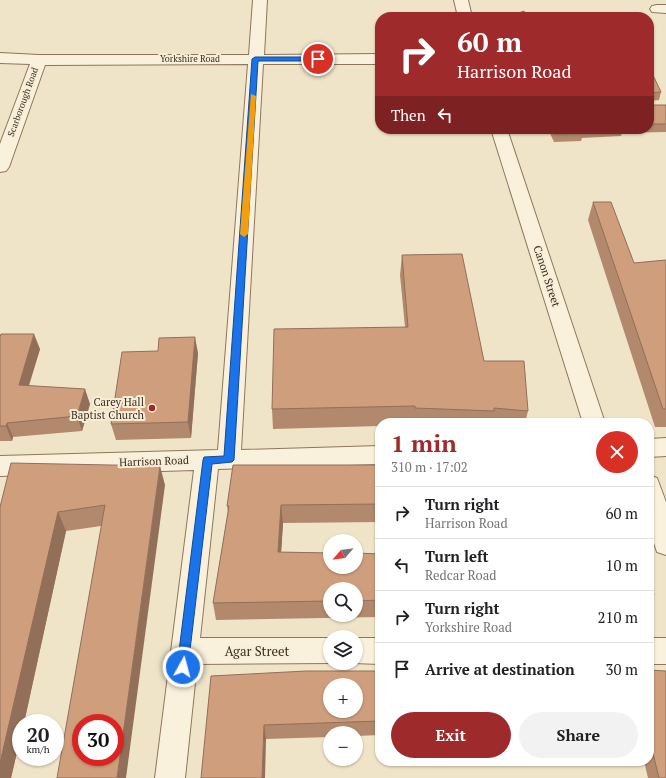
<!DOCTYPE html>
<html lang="en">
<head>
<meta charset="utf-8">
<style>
	body { margin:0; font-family:"PT Serif",serif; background:#f2f2f2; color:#202124; height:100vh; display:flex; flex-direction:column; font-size:15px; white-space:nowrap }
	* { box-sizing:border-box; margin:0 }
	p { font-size:13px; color:#757577 }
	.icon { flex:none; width:22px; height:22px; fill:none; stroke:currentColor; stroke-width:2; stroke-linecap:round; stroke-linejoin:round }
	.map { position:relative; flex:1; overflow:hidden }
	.panel { position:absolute; left:375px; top:418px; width:279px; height:348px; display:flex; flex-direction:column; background:#fff; border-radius:16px; box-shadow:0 1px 3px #0004 }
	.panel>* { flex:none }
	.top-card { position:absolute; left:375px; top:12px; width:279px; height:122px; border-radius:16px; box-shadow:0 1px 3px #0004; background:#9e2a2b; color:#fff; overflow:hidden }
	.needle { width:26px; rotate:242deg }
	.buttons { position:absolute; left:323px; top:534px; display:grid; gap:8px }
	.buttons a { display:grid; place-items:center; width:40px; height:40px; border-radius:50%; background:#fff; box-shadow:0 1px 3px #0004; font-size:20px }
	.speed { position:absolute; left:12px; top:714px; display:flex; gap:8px; font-size:20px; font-weight:700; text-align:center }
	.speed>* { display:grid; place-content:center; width:52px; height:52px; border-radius:50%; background:#fff; box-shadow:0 1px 3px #0004; line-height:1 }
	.speed small { font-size:10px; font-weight:400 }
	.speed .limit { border:6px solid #d22; background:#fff; color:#111 }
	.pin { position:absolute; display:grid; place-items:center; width:34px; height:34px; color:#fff; margin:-17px; border:2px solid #fff; border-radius:50%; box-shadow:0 1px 4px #0007 }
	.me { position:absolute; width:44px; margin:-22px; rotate:7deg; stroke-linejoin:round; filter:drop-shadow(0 0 3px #0008) }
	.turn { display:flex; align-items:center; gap:14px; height:84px; padding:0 16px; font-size:18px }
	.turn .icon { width:52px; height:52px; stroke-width:2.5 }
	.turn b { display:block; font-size:28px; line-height:34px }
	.then { display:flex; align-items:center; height:38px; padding:0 16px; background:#0003; gap:8px; font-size:15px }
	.round { display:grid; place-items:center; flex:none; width:42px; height:42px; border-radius:21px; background:#f2f2f2 }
	.summary { display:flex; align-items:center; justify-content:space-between; height:68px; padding:0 16px }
	h1 { font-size:24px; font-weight:700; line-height:30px; color:#9e2a2b }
	.cta { display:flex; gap:8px; margin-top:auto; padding:8px 16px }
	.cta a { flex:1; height:46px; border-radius:24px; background:#9e2a2b; color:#fff; font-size:16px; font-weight:700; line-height:46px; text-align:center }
	.cta a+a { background:#f2f2f2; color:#202124 }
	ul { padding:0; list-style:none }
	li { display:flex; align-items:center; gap:12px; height:52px; padding:0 16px; border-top:1px solid #e0e0e0 }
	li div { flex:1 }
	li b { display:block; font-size:15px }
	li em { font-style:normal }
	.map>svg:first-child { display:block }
</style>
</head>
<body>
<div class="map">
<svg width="666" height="778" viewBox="0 0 666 778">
	<rect width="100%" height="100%" fill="#f0e4c8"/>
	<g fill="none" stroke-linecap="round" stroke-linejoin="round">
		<defs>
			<g id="minor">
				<path d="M 253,0 L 267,0 L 264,55 L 380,54 L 380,64 L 263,64 L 241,450 L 380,446 L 380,464 L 218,469 L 200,638 L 330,638 L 330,663 L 333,663 L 197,664 L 185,778 L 155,778 L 194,470 L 0,476 L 0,456 L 218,450 L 248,64 L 45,65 L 9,167 L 6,171 L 0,172 L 0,144 L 30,64 L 0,63 L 0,53 L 39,55 L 249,55 Z"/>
				<path d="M 454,0 L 468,0 L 472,17 L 458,17 Z"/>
				<path d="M 657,5 L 666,5 L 666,13 L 652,12 L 650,9 L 652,6 Z"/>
				<path d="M 491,129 L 507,129 L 605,423 L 583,423 Z"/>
				<path d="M 666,438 L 666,456 L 649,457 L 649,439 Z"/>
				<path d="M 649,475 L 657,478 L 666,502 L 666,555 L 657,552 L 649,528 Z"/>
				<path d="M 356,638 L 380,638 L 380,664 L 353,663 L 356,663 Z"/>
				<rect x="649" y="638" width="17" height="26"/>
			</g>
		</defs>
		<use href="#minor" stroke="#8d765c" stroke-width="2"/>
		<use href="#minor" fill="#faf1dc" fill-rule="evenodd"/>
	</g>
	<g fill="#b2896c" fill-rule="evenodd">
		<path d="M 649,73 L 661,92 L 659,100 L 650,101 L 650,105 L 666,105 L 666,132 L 622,133 L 621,136 L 582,138 L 581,141 L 554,142 L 548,129 L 649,129 Z"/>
		<path d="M 593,202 L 634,263 L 666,260 L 666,427 L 655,427 L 588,220 Z"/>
		<path d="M 402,255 L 484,361 L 528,411 L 525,423 L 380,423 L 380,426 L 273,429 L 272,409 L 405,327 L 400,275 Z"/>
		<path d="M 0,337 L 40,349 L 29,386 L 90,404 L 82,431 L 13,437 L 12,441 L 0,441 Z"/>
		<path d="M 198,353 L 191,438 L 116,440 L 111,424 Z"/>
		<path d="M 380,465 L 380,522 L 283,523 L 281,552 L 380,554 L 380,617 L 216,620 L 213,603 L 228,512 L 227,506 ZM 330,589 L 356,589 L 356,615 L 330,615 Z"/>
		<path d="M 165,485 L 101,526 L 66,531 L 24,723 L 21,723 L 21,735 L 11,778 L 0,778 L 0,507 Z"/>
		<path d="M 649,581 L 654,595 L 649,604 Z"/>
		<path d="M 649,670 L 666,778 L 648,778 L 644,761 L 649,761 Z"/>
		<path d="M 380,671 L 380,735 L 356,736 L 356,733 L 330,733 L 330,737 L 266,739 L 211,676 Z"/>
	</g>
	<g fill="#916f58">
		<path d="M 34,334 L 40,349 L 24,400 L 19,385 Z"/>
		<path d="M 195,337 L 198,353 L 191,438 L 188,422 Z"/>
		<path d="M 85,389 L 90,404 L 82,431 L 77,416 Z"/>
		<path d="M 7,423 L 13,437 L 12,441 L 6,426 Z"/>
		<path d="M 160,466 L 165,485 L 126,778 L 117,778 Z"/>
		<path d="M 281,505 L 283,523 L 280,570 L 278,552 Z"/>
		<path d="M 58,512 L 66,531 L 24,723 L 21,723 L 21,735 L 11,778 L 0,778 L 0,763 Z"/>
		<path d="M 264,725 L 266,739 L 265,778 L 262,778 Z"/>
	</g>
	<g fill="#cf9f7d" stroke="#916f58" fill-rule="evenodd">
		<path d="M 524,11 L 527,17 L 511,17 L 511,16 Z"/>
		<path d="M 649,73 L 652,73 L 661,92 L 650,93 L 650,105 L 666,105 L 666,124 L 649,124 Z"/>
		<path d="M 553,129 L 589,129 L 582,129 L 583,133 L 555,134 Z"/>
		<path d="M 593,202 L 611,202 L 634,263 L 666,260 L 666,409 L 663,409 Z"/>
		<path d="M 462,254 L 484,361 L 524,361 L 528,411 L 494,408 L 494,411 L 415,408 L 415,406 L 272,409 L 274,329 L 408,327 L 402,255 Z"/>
		<path d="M 1,334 L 34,334 L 19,385 L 85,389 L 77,416 L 7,423 L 6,426 L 0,426 L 0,337 Z"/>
		<path d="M 195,337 L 188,422 L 111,424 L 122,352 L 158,351 L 159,338 Z"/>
		<path d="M 11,463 L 160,466 L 117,778 L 57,778 L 105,505 L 58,512 L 0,763 L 0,507 ZM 81,723 L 115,723 L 115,757 L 81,757 Z"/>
		<path d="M 233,465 L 380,465 L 380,504 L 281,505 L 278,552 L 330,553 L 330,567 L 356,567 L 356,553 L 380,554 L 380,600 L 356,601 L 356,589 L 330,589 L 330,601 L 213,603 L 229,506 L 227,506 Z"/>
		<path d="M 649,581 L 654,595 L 649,595 Z"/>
		<path d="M 649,670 L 666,671 L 666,778 L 659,778 L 649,737 Z"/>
		<path d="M 306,671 L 380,671 L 380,721 L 264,725 L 262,778 L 201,778 L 211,676 ZM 330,685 L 356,685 L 356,711 L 330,711 Z"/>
	</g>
	<path fill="#1a73e8" stroke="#114b97" d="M 255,57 L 318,57 L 321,59 L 318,61 L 258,61 L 234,460 L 232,462 L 212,464 L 188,667 L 187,671 L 183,673 L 179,671 L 177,667 L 203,460 L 204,457 L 224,456 L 252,59 Z"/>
	<path fill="#f59e0b" d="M 251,94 L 256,96 L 248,234 L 244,237 L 240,234 Z"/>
	<circle fill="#9e2a2b" stroke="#f7eed8" stroke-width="1.5" cx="152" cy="408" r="4"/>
	<g text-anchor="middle" stroke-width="4" stroke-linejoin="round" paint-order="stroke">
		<g font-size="9" fill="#3d2e20" stroke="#f7eed8">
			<text x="190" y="62">Yorkshire Road</text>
			<text transform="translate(23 102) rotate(-70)" y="3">Scarborough Road</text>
		</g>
		<g font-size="11" fill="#3d2e20" stroke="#f7eed8">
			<text transform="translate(547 276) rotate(72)" y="4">Canon Street</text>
			<text transform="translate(154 461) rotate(-2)" y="4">Harrison Road</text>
		</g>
		<g font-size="11" fill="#3d2e20" stroke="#f7eed8" text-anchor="end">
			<text x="144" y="406">Carey Hall<tspan x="144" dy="13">Baptist Church</tspan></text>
		</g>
		<g font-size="13" fill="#3d2e20" stroke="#f7eed8">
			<text x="257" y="656">Agar Street</text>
		</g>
	</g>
</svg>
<div class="buttons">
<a><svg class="needle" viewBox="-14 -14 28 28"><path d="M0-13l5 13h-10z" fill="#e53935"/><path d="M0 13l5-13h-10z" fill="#757577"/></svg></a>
<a><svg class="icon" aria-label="search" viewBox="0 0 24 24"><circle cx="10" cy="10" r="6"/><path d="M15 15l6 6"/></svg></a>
<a><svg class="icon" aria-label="layers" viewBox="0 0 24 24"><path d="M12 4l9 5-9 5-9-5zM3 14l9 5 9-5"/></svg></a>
<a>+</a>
<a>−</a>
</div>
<div class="speed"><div>20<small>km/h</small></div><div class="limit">30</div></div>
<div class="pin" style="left:318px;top:59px;background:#d93025"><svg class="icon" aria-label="arrive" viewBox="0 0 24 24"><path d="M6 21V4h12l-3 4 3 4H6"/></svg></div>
<svg class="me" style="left:183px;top:667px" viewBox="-20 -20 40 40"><circle r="17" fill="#1a73e8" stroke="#fff" stroke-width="3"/><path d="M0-11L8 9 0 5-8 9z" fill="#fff"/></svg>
<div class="top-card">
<div class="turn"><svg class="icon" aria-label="right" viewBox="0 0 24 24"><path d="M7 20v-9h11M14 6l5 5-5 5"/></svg><div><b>60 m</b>Harrison Road</div></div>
<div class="then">Then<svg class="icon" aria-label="left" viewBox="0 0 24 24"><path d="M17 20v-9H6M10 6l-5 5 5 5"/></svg></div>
</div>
<section class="panel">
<div class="summary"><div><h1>1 min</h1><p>310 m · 17:02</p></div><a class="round" style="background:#d93025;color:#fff"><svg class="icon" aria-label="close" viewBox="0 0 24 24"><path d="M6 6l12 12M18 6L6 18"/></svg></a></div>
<ul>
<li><svg class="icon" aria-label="right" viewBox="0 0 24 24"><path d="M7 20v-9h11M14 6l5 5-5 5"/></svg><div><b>Turn right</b><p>Harrison Road</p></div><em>60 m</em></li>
<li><svg class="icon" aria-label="left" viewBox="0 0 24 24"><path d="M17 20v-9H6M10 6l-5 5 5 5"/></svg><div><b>Turn left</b><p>Redcar Road</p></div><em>10 m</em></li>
<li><svg class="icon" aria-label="right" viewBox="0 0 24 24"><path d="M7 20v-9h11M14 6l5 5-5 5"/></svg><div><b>Turn right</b><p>Yorkshire Road</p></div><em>210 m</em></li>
<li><svg class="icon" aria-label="arrive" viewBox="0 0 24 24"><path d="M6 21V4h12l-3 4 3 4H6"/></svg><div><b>Arrive at destination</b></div><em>30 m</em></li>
</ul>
<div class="cta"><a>Exit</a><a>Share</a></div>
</section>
</div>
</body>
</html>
